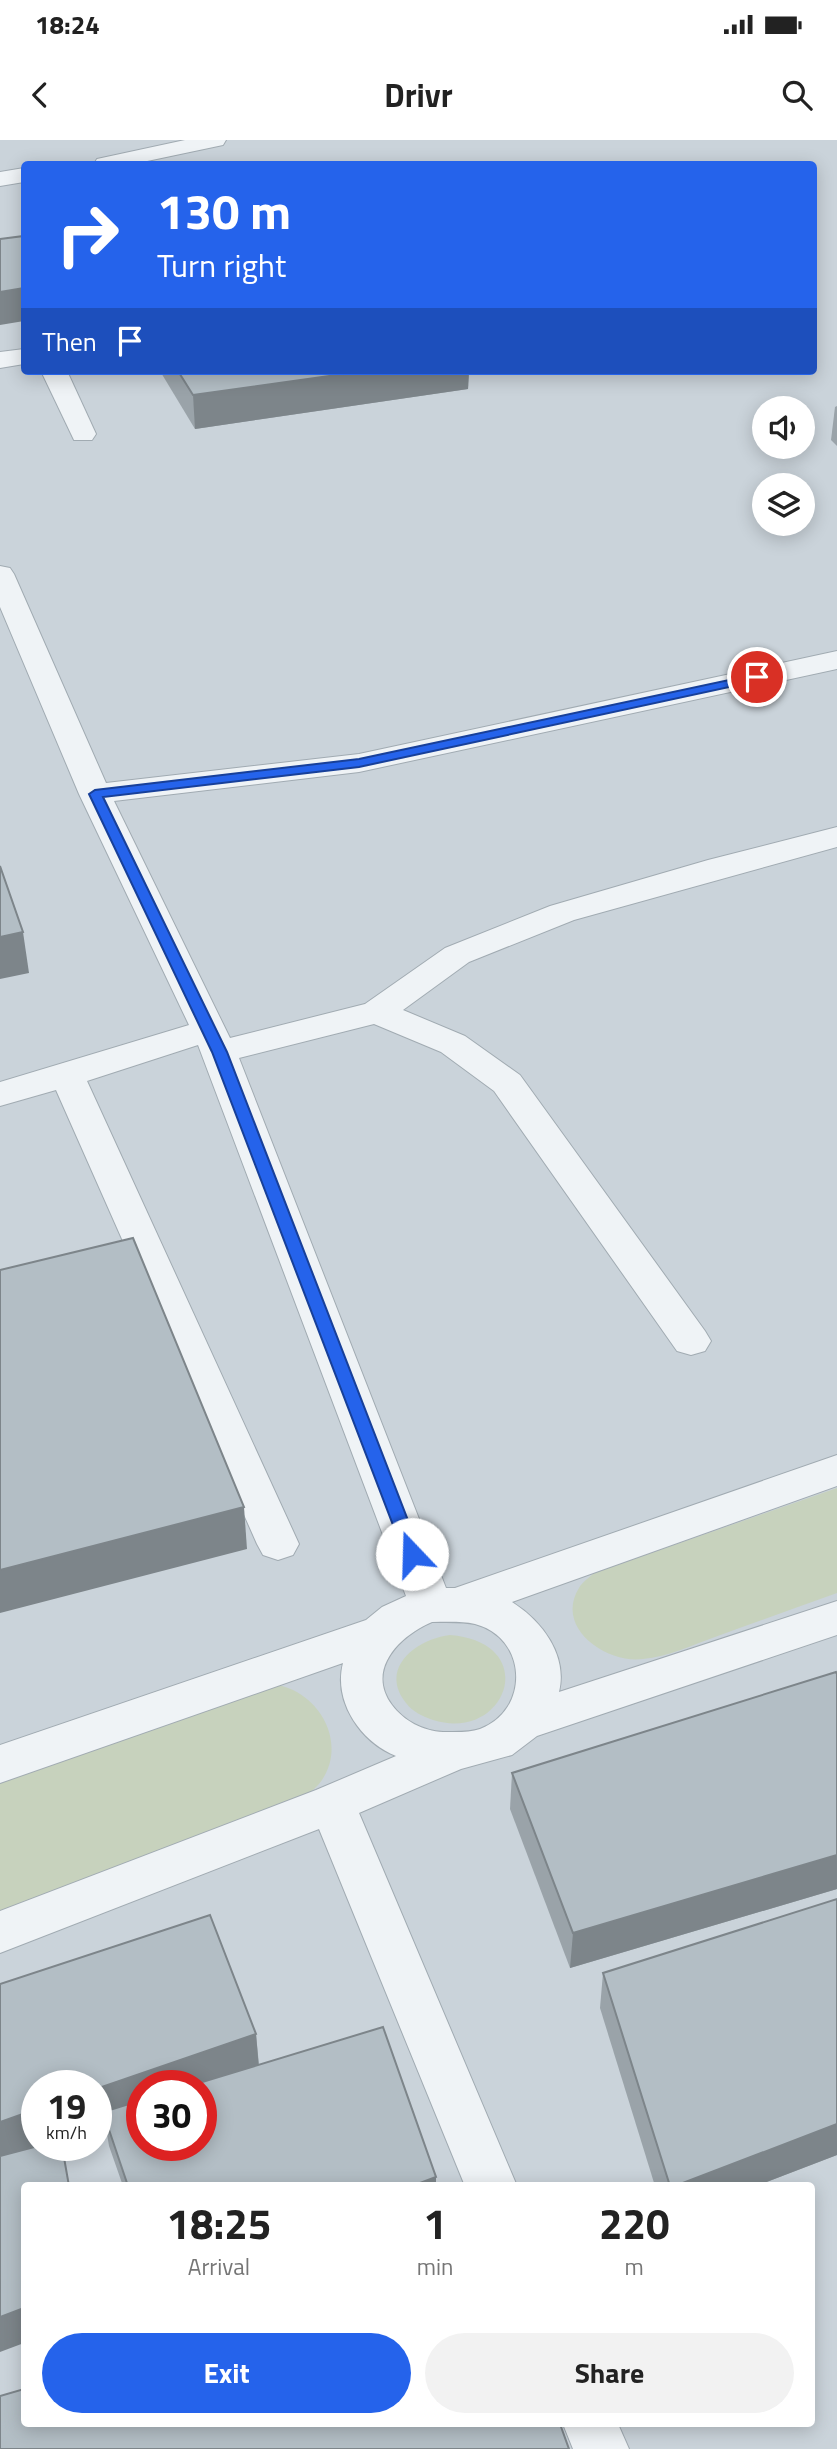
<!DOCTYPE html>
<html lang="en">
<head>
<meta charset="utf-8">
<style>
	body { margin:0; font-family:"Titillium Web",sans-serif; background:#f2f2f2; color:#222; height:100vh; display:flex; flex-direction:column; font-size:26px; white-space:nowrap }
	* { box-sizing:border-box; margin:0 }
	p { font-size:23px; color:#767676 }
	.icon { flex:none; width:38px; height:38px; fill:none; stroke:currentColor; stroke-width:2; stroke-linecap:round; stroke-linejoin:round }
	.map { position:relative; flex:1; overflow:hidden }
	.sheet { position:absolute; left:21px; top:2042px; width:794px; height:245px; display:flex; flex-direction:column; background:#fff; border-radius:7px; box-shadow:0 4px 18px #0003 }
	.sheet>* { flex:none }
	.top-card { position:absolute; left:21px; top:21px; width:796px; height:214px; border-radius:7px; box-shadow:0 4px 18px #0003; background:#2563eb; color:#fff; overflow:hidden }
	.tools { position:absolute; left:752px; top:256px; display:grid; gap:14px }
	.tools a { display:grid; place-items:center; width:63px; height:63px; border-radius:50%; background:#fff; box-shadow:0 4px 18px #0003; font-size:35px }
	.speed { position:absolute; left:21px; top:1930px; display:flex; gap:14px; font-size:35px; font-weight:700; text-align:center }
	.speed>* { display:grid; place-content:center; width:91px; height:91px; border-radius:50%; background:#fff; box-shadow:0 4px 18px #0003; line-height:1 }
	.speed small { font-size:18px; font-weight:400 }
	.speed .limit { border:10px solid #d22; background:#fff; color:#111 }
	.pin { position:absolute; display:grid; place-items:center; width:60px; height:60px; color:#fff; margin:-30px; border:4px solid #fff; border-radius:50%; box-shadow:0 2px 7px #0007 }
	.me { position:absolute; width:77px; margin:-38px; rotate:339deg; stroke-linejoin:round; filter:drop-shadow(0 0 5px #0008) }
	.turn { display:flex; align-items:center; gap:24px; height:147px; padding:0 21px; font-size:32px }
	.turn .icon { width:91px; height:91px; stroke-width:2.5 }
	.turn b { display:block; font-size:49px; line-height:60px }
	.then { display:flex; align-items:center; height:66px; padding:0 21px; background:#0003; gap:14px; font-size:26px }
	.eta { display:flex; justify-content:space-evenly; align-items:center; height:119px; text-align:center }
	.eta b { font-size:42px; font-weight:700; line-height:49px }
	.primary-button { display:flex; gap:14px; margin-top:auto; padding:14px 21px }
	.primary-button a { flex:1; height:80px; border-radius:42px; background:#2563eb; color:#fff; font-size:28px; font-weight:700; line-height:80px; text-align:center }
	.primary-button a+a { background:#f2f2f2; color:#222 }
	.status { display:flex; justify-content:space-between; align-items:center; height:49px; padding:0 35px; background:#fff; direction:ltr }
	.status svg { height:19px; fill:currentColor }
	header { display:flex; justify-content:space-between; align-items:center; height:91px; padding:0 21px; background:#fff; font-size:32px; font-weight:700 }
	.map>svg:first-child { display:block }
</style>
</head>
<body>
<div class="status"><b>18:24</b><svg viewBox="0 0 49 12"><path d="M0 12V9h3v3zM5 12V6h3v6zM10 12V3h3v9zM15 12V0h3v12zM26 1h20v11H26zM47 4h2v5h-2z"/></svg></div>
<header><svg class="icon" aria-label="back" viewBox="0 0 24 24"><path d="M15 5l-7 7 7 7"/></svg>Drivr<svg class="icon" aria-label="search" viewBox="0 0 24 24"><circle cx="10" cy="10" r="6"/><path d="M15 15l6 6"/></svg></header>
<div class="map">
<svg width="837" height="2309" viewBox="0 0 837 2309">
	<rect width="100%" height="100%" fill="#dce3e8"/>
	<path fill="#cad3da" fill-rule="evenodd" d="M 0,0 L 837,0 L 837,2309 L 0,2309 ZM 24,24 L 814,24 L 814,231 L 24,231 ZM 765,268 L 803,268 L 803,306 L 765,306 ZM 765,345 L 803,345 L 803,383 L 765,383 ZM 37,1946 L 96,1946 L 96,2006 L 37,2006 ZM 142,1946 L 201,1946 L 201,2006 L 142,2006 ZM 24,2046 L 812,2046 L 812,2284 L 24,2284 Z"/>
	<g fill="#c7d2bd">
		<path d="M 837,1348 L 837,1453 C 796,1468 756,1482 715,1497 C 692,1505 668,1517 643,1519 C 607,1524 554,1488 579,1448 C 582,1442 590,1437 594,1433 Z"/>
		<path d="M 450,1495 C 543,1503 506,1603 433,1580 C 422,1576 413,1572 406,1563 C 378,1528 417,1499 450,1495 Z"/>
		<path d="M 250,1542 C 260,1543 272,1543 282,1546 C 322,1557 346,1604 322,1640 C 317,1648 305,1656 298,1662 L 0,1772 L 0,1624 Z"/>
	</g>
	<g fill="none" stroke-linecap="round" stroke-linejoin="round">
		<defs>
			<g id="minor">
				<path d="M 185,0 L 226,0 L 223,5 L 133,24 L 94,24 L 97,19 Z"/>
				<path d="M 24,28 L 24,42 L 0,46 L 0,32 Z"/>
				<path d="M 24,209 L 24,224 L 0,228 L 0,212 Z"/>
				<path d="M 41,231 L 67,231 L 96,294 L 92,300 L 74,300 Z"/>
				<path d="M 0,426 L 10,428 L 14,434 L 106,643 L 359,614 L 837,511 L 837,529 L 359,632 L 114,661 L 230,898 L 365,864 L 445,808 L 550,766 L 708,720 L 837,687 L 837,707 L 574,780 L 469,822 L 403,870 L 465,896 L 520,935 L 705,1191 L 711,1201 L 705,1211 L 691,1215 L 677,1211 L 494,951 L 441,912 L 374,884 L 239,918 L 446,1448 L 455,1448 L 837,1315 L 837,1346 L 512,1462 C 542,1481 568,1515 559,1552 L 837,1461 L 837,1495 L 537,1596 L 512,1615 L 461,1629 L 359,1673 L 517,2046 L 465,2046 L 319,1689 L 0,1813 L 0,1771 L 316,1650 L 396,1616 C 361,1602 333,1562 343,1523 L 0,1643 L 0,1605 L 366,1480 L 382,1467 L 406,1456 L 198,905 L 87,941 L 299,1404 L 293,1415 L 278,1420 L 263,1415 L 257,1404 L 56,950 L 0,966 L 0,942 L 189,885 L 79,654 L 0,467 ZM 432,1482 C 446,1482 462,1481 475,1484 C 528,1498 530,1570 480,1589 C 469,1593 455,1592 443,1592 C 423,1591 404,1581 392,1565 C 365,1529 401,1495 432,1482 Z"/>
				<path d="M 563,2284 L 618,2284 L 629,2309 L 573,2309 Z"/>
			</g>
		</defs>
		<use href="#minor" stroke="#a1abb2" stroke-width="2"/>
		<use href="#minor" fill="#eff3f6" fill-rule="evenodd"/>
	</g>
	<g fill="#9aa3a9">
		<path d="M 160,231 L 469,231 L 468,249 L 195,289 Z"/>
		<path d="M 837,266 L 837,306 L 831,300 L 835,267 Z"/>
		<path d="M 837,1534 L 837,1749 L 570,1828 L 510,1669 L 512,1633 Z"/>
		<path d="M 837,1759 L 837,2015 L 756,2046 L 655,2046 L 600,1868 L 603,1833 Z"/>
		<path d="M 0,1844 L 256,1894 L 259,1925 L 436,2046 L 123,2046 L 109,2006 L 105,1982 L 96,1946 L 37,2005 L 62,2006 L 69,2046 L 24,2046 Z"/>
	</g>
	<g fill="#7d858a">
		<path d="M 24,148 L 24,181 L 0,185 L 0,152 Z"/>
		<path d="M 365,231 L 469,231 L 468,249 L 195,289 L 193,255 Z"/>
		<path d="M 23,792 L 29,833 L 0,839 L 0,797 Z"/>
		<path d="M 244,1367 L 247,1409 L 0,1473 L 0,1430 Z"/>
		<path d="M 837,1715 L 837,1749 L 570,1828 L 573,1793 Z"/>
		<path d="M 256,1894 L 259,1929 L 201,1946 L 142,1946 L 142,1969 L 103,1972 L 105,1982 L 96,1985 L 96,1949 Z"/>
		<path d="M 37,1969 L 37,2005 L 0,2018 L 0,1982 Z"/>
		<path d="M 837,1984 L 837,2015 L 756,2046 L 675,2046 Z"/>
		<path d="M 436,2037 L 436,2046 L 412,2046 Z"/>
		<path d="M 24,2168 L 24,2203 L 0,2212 L 0,2177 Z"/>
	</g>
	<g fill="#b3bec5" stroke="#7d858a" stroke-width="2">
		<path d="M 24,96 L 24,148 L 0,152 L 0,99 Z"/>
		<path d="M 178,231 L 365,231 L 193,255 Z"/>
		<path d="M 0,726 L 23,792 L 0,797 Z"/>
		<path d="M 133,1098 L 244,1367 L 0,1430 L 0,1130 Z"/>
		<path d="M 836,1532 L 837,1534 L 837,1715 L 573,1793 L 512,1633 Z"/>
		<path d="M 837,1759 L 837,1984 L 675,2046 L 670,2046 L 603,1833 Z"/>
		<path d="M 210,1775 L 256,1894 L 96,1949 L 96,1946 L 37,1946 L 37,1969 L 0,1982 L 0,1844 Z"/>
		<path d="M 383,1887 L 436,2037 L 412,2046 L 128,2046 L 103,1972 L 142,1960 L 142,2006 L 201,2006 L 201,1946 L 189,1946 Z"/>
		<path d="M 38,2006 L 62,2006 L 69,2046 L 24,2046 L 24,2168 L 0,2177 L 0,2016 Z"/>
		<path d="M 24,2249 L 24,2284 L 560,2284 L 569,2309 L 0,2309 L 0,2256 Z"/>
	</g>
	<path fill="#2563eb" stroke="#184099" stroke-width="2" d="M 757,534 L 763,537 L 762,540 L 359,627 L 103,657 L 227,912 L 421,1414 L 412,1421 L 406,1419 L 212,912 L 89,654 L 95,650 L 359,619 Z"/>
</svg>
<div class="tools">
<a><svg class="icon" aria-label="sound" viewBox="0 0 24 24"><path d="M4 9h4l5-4v14l-5-4H4zM17 9q2 3 0 6"/></svg></a>
<a><svg class="icon" aria-label="layers" viewBox="0 0 24 24"><path d="M12 4l9 5-9 5-9-5zM3 14l9 5 9-5"/></svg></a>
</div>
<div class="speed"><div>19<small>km/h</small></div><div class="limit">30</div></div>
<div class="pin" style="left:757px;top:537px;background:#d93025"><svg class="icon" aria-label="arrive" viewBox="0 0 24 24"><path d="M6 21V4h12l-3 4 3 4H6"/></svg></div>
<svg class="me" style="left:412px;top:1414px" viewBox="-20 -20 40 40"><circle r="19" fill="#fff"/><path d="M0-13L10 11 0 6-10 11z" fill="#2563eb"/></svg>
<div class="top-card">
<div class="turn"><svg class="icon" aria-label="right" viewBox="0 0 24 24"><path d="M7 20v-9h11M14 6l5 5-5 5"/></svg><div><b>130 m</b>Turn right</div></div>
<div class="then">Then<svg class="icon" aria-label="arrive" viewBox="0 0 24 24"><path d="M6 21V4h12l-3 4 3 4H6"/></svg></div>
</div>
<section class="sheet">
<div class="eta">
<div><b>18:25</b><p>Arrival</p></div>
<div><b>1</b><p>min</p></div>
<div><b>220</b><p>m</p></div>
</div>
<div class="primary-button"><a>Exit</a><a>Share</a></div>
</section>
</div>
</body>
</html>
